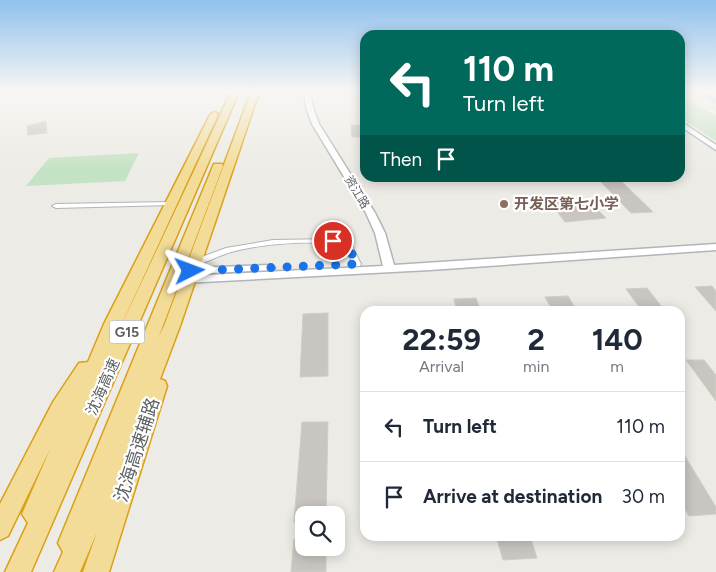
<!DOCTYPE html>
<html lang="en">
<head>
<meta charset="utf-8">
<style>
	body { margin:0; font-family:Figtree,"Noto Sans SC",sans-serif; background:#f6f6f7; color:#1f2937; height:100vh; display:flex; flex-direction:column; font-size:19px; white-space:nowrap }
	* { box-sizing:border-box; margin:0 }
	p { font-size:16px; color:#747a83 }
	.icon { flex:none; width:28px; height:28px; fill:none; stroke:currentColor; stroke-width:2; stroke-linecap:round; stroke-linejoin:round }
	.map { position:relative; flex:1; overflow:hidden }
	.side { position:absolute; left:360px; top:306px; width:325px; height:235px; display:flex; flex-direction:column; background:#fff; border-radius:15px; box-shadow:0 2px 12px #0003 }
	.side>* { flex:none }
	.banner { position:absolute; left:360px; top:30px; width:325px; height:152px; border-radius:15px; box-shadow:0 2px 12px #0003; background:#00695c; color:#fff; overflow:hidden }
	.controls { position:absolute; left:295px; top:506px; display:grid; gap:10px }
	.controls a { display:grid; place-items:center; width:50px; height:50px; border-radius:10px; background:#fff; box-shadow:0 2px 12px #0003; font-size:25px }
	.pin { position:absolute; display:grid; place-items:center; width:42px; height:42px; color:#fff; margin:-21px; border:2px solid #fff; border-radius:50%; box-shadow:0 1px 5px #0007 }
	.me { position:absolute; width:55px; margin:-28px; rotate:87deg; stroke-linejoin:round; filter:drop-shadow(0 0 4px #0008) }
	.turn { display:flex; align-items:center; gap:18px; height:105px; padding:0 20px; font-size:22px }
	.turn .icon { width:65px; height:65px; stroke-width:2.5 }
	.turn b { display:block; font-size:35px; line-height:42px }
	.then { display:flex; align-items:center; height:48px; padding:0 20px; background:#0003; gap:10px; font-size:19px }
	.eta { display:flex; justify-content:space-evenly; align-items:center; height:85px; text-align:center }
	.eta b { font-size:30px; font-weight:700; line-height:35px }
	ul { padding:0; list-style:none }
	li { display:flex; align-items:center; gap:15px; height:70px; padding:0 20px; border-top:1px solid #e0e1e3 }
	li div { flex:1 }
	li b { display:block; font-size:19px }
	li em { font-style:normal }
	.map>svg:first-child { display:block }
</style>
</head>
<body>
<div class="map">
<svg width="716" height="572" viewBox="0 0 716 572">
	<rect width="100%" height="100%" fill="#edebe5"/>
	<g fill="#c4e2c4">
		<path d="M 680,95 L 716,116 L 716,141 L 680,117 Z"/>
		<path d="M 139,153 L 125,181 L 26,186 L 49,158 Z"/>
	</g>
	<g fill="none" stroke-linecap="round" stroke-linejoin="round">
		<path fill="#acd5f6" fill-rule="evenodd" d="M 694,92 L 706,92 L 716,97 L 716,104 Z"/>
	</g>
	<g fill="#c9c6c1" stroke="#d1cdc4">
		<path d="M 46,121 L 47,133 L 28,135 L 27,126 Z"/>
		<path d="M 351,125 L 364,125 L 365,137 L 352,137 Z"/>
		<path d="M 620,180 L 653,212 L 631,213 L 600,181 Z"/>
		<path d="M 588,200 L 606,218 L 565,222 L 550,202 Z"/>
		<path d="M 712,286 L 716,291 L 716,311 L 695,287 Z"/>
		<path d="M 647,288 L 665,311 L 642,311 L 626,289 Z"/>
		<path d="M 568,296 L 577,311 L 553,311 L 545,297 Z"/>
		<path d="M 476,298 L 481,311 L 457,311 L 454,299 Z"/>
		<path d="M 328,313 L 328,376 L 300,377 L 303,314 Z"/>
		<path d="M 686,360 L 704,360 L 716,375 L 716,401 Z"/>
		<path d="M 302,422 L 328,422 L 326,515 L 304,515 L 304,522 L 294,522 Z"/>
		<path d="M 680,448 L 716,507 L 716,514 L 689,516 L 680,501 Z"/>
		<path d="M 496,536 L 530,536 L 537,558 L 503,560 Z"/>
		<path d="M 294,539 L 304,539 L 304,548 L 326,548 L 326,572 L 291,572 Z"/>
	</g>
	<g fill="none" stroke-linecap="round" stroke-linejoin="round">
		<defs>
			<g id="street">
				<path d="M 170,202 L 172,203 L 172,205 L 56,208 L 52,206 L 56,204 Z"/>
				<path d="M 333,239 L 350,242 L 361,264 L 360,266 L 354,266 L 344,246 C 314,239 260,244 231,252 C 218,256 207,262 194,266 L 190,263 L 191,261 L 226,248 L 273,240 Z"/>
			</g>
			<g id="secondary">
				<path d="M 304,92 L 310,92 L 313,107 L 319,124 L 375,213 L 385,233 L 394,265 L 716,244 L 716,250 L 430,270 L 184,283 L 182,280 L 188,276 L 383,266 L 375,233 L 366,213 L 312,124 L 306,107 Z"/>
				<path d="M 680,121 L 716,145 L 716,150 L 680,126 Z"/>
				<path d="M 270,265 L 275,268 L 274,270 L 190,274 L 185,271 L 190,268 Z"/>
			</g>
			<g id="highway">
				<path d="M 231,92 L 239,92 L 31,572 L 5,572 L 28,523 L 22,514 L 51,447 L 8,536 L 0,540 L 0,504 L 53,402 L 79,363 L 88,362 L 104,324 L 210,115 L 214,112 L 217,113 L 218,115 L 113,343 Z"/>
				<path d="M 251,92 L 259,92 L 180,326 L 160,379 L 165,381 L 167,386 L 109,572 L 83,572 L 97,532 L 80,572 L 54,572 L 63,552 L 58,543 L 213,166 L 214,164 L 222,164 L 223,166 L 159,336 L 164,326 Z"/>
			</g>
		</defs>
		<use href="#street" stroke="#b2b4b8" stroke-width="2"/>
		<use href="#secondary" stroke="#b1b4b8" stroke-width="3"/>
		<use href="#highway" stroke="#dba017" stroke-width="3"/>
		<use href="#street" fill="#fff" fill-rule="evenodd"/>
		<use href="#secondary" fill="#fff" fill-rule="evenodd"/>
		<use href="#highway" fill="#f2dc97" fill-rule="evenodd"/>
		<path stroke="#b2b3b3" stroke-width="2" stroke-dasharray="0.5 4" stroke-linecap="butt" d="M 712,108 L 716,111"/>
	</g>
	<linearGradient id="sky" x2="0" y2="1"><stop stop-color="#90c1ee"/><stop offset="0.53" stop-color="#f7f6f3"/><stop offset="1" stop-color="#f7f6f3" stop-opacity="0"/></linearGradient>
	<rect width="716" height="172" fill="url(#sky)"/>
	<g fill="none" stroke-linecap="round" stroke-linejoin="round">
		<path stroke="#1a73e8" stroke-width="9" stroke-dasharray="0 16.2" d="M 190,271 L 357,264 L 347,244 L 333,241"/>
	</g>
	<circle fill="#8d6e63" stroke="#fff" stroke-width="2" cx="504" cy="204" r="5"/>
	<g text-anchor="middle" stroke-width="4.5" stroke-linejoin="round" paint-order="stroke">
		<g font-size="12" fill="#5c5f63" stroke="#fff">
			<text transform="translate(357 192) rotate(59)" y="4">资江路</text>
		</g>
		<rect fill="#fff" stroke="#8d8f92" stroke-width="1" x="109.5" y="320.5" width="35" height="23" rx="4"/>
		<g font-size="14" font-weight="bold" fill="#5c5f63">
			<text x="127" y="337">G15</text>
		</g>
		<g font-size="15" font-weight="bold" fill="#785e54" stroke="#fff" text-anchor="start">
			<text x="514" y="209">开发区第七小学</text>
		</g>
		<g font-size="15" fill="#5c5f63" stroke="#fff">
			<text transform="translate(103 387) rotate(-66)" y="5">沈海高速</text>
		</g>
		<g font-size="18" fill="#5c5f63" stroke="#fff">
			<text transform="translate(137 450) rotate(-72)" y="6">沈海高速辅路</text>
		</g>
	</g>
</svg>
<div class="controls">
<a><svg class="icon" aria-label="search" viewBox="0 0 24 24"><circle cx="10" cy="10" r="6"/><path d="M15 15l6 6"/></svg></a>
</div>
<div class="pin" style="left:333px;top:241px;background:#d93025"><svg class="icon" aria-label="arrive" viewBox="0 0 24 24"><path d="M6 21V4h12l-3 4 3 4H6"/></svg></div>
<svg class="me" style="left:190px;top:271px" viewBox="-20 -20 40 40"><path d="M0-17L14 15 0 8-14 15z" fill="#1a73e8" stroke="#fff" stroke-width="4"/></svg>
<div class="banner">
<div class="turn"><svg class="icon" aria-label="left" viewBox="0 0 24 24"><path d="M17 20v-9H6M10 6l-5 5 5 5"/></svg><div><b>110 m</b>Turn left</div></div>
<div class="then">Then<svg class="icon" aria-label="arrive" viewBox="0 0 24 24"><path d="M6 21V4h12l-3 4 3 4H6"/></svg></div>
</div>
<section class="side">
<div class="eta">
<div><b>22:59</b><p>Arrival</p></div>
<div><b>2</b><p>min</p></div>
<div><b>140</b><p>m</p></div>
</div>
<ul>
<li><svg class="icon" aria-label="left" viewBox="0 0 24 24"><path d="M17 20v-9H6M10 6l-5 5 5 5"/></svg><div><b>Turn left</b></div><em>110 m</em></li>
<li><svg class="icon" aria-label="arrive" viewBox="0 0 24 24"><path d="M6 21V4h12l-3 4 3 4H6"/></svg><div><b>Arrive at destination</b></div><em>30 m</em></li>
</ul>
</section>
</div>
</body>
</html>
